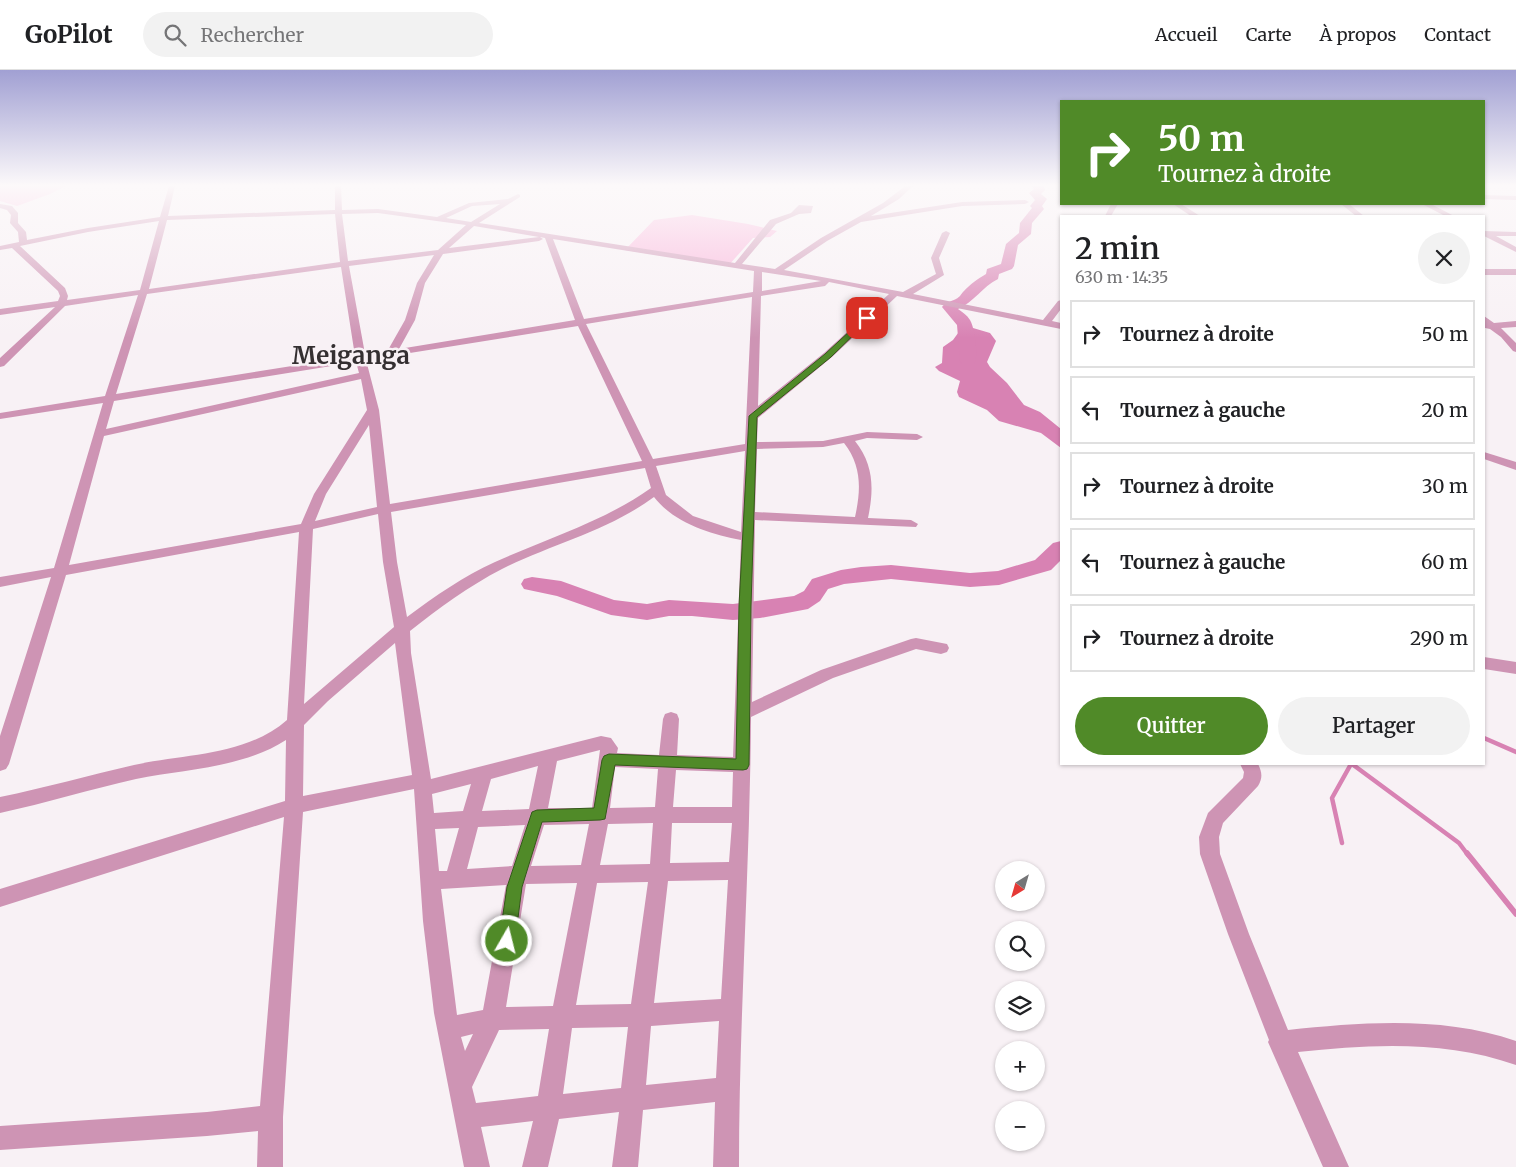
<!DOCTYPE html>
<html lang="fr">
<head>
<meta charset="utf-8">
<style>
	body { margin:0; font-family:Merriweather,serif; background:#f2f2f2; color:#202124; height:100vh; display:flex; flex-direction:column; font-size:19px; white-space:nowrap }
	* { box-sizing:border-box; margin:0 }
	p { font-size:16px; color:#757577 }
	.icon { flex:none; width:28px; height:28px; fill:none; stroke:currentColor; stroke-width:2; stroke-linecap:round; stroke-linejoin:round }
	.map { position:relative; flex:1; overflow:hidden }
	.sheet { position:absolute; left:1060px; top:145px; width:425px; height:550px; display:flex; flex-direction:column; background:#fff; border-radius:0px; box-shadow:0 1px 4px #0004 }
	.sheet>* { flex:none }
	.hud { position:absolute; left:1060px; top:30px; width:425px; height:105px; border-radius:0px; box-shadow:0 1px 4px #0004; background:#508a28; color:#fff; overflow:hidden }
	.needle { width:32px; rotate:217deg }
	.controls { position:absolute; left:995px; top:791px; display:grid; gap:10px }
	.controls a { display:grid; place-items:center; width:50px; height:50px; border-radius:50%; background:#fff; box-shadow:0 1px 4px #0004; font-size:25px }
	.pin { position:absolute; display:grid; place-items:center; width:42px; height:42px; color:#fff; margin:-21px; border-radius:10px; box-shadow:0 2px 8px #0006 }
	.me { position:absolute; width:55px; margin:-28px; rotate:8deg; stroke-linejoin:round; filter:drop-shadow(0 0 4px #0008) }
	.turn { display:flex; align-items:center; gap:18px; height:105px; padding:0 15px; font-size:22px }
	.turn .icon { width:65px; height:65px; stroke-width:2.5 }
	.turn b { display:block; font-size:35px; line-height:42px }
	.round { display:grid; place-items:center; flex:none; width:52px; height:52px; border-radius:26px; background:#f2f2f2 }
	.head { display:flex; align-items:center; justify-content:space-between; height:85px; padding:0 15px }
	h1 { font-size:30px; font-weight:600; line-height:38px }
	.primary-button { display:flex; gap:10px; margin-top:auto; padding:10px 15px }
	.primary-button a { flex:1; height:58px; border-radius:30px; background:#508a28; color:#fff; font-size:20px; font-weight:600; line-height:58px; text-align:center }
	.primary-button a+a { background:#f2f2f2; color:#202124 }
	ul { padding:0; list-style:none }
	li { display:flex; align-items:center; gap:15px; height:68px; margin:0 10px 8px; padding:0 5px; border:2px solid #e0e0e0; border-radius:0px }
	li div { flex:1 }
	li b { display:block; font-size:19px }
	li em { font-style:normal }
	header { display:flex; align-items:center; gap:30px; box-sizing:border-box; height:70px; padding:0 25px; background:#fff; border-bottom:1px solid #e0e0e0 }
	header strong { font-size:24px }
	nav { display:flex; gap:28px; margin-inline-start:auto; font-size:18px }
	.search { width:350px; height:45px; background:#f2f2f2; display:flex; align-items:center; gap:12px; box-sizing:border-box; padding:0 18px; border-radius:28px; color:#757577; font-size:19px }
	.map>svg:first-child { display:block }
</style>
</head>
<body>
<header>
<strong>GoPilot</strong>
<div class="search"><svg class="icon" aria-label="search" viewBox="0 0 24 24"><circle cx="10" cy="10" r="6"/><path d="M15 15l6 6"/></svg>Rechercher</div>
<nav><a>Accueil</a><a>Carte</a><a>À propos</a><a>Contact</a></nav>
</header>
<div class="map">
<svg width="1516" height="1097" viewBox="0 0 1516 1097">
	<rect width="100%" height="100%" fill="#f8f1f5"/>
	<g fill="#fab3da">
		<path d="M 0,114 L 70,114 L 50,124 L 17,136 L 0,131 Z"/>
		<path d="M 692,145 L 748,154 L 777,161 L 770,167 L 753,168 L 728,196 L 625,180 L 654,150 Z"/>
	</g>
	<path fill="#d882b3" d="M 973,258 L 990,263 L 996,271 L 987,292 L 990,297 L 1007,313 L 1024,335 L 1040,342 L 1061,359 L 1061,378 L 1041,363 L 999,351 L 987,340 L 959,327 L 957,322 L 960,311 L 939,301 L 935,297 L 942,293 L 943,277 L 953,270 L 961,259 Z"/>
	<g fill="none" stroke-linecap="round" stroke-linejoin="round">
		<g stroke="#d882b3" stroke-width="4.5">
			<path d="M 1484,668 L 1516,682"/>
			<path d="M 1352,694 L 1459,773 L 1468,785"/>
			<path d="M 1342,773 L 1332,728 L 1351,694"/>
		</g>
		<path stroke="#d882b3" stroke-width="5.5" d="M 1467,783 L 1516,844"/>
		<g fill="#d882b3" fill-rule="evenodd">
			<path d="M 1030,114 L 1043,114 L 1045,120 L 1041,124 L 1047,129 L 1042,136 L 1044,139 L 1032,153 L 1031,164 L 1018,175 L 1014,196 L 1012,199 L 999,204 L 998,209 C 982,217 974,232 958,239 C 962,242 967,245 970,250 C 975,258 979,287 974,294 L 962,294 L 960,291 L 957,255 L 942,237 C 946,232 950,232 956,229 C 960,227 961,224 964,221 C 969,215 979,208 986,204 L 987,199 L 1001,194 L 1006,174 L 1019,163 L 1020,153 L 1032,138 L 1030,136 L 1035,130 L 1029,123 L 1034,119 Z"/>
			<path d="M 1061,471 L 1061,490 L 1051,500 L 999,515 L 970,517 L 891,509 L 844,514 L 828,519 L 820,531 L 808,539 L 760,548 L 733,550 L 692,546 L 669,546 L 647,550 L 611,545 L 557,526 L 524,519 L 521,514 L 524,509 L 532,507 L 561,511 L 614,530 L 647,534 L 669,530 L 733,534 L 794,526 L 804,521 L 812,509 L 841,500 L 861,497 L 891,495 L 970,503 L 998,501 L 1035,490 L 1053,473 Z"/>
		</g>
		<g fill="#ce94b4" fill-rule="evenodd">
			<path d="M 172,114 L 175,116 L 168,146 L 335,140 L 335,114 L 341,114 L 342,140 L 378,139 L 437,147 L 469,133 L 508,129 L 518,124 L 520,125 L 520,127 L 479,153 L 735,193 L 770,150 L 791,143 L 799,135 L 813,136 L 811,143 L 799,144 L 776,154 L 742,194 L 775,199 L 821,168 L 883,133 L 908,114 L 915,114 L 899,129 L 871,146 L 962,132 L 1025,130 L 1029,132 L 1025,134 L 962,136 L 861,152 L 827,171 L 784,200 L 903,222 L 936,204 L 931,188 L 942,163 L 946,161 L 950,163 L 939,188 L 944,205 L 913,224 L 1043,250 L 1058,231 L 1061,230 L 1061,239 L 1052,251 L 1061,253 L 1061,259 L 897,226 L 832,287 L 758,348 L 757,372 L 823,371 L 867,362 L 917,364 L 923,367 L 917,370 L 867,368 L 855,371 C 874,395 874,419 868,448 L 911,450 L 918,454 L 916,457 L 755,450 L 752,632 L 821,600 L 911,569 L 916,568 L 947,574 L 949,578 L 947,582 L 941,584 L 916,579 L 833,608 L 751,647 C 750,797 739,947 739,1097 L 713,1097 L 715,1032 L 643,1040 L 638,1097 L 612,1097 L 619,1042 L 559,1049 L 548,1097 L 522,1097 L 533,1051 L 481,1057 L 490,1097 L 464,1097 L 434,943 L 423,851 L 414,719 L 303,742 L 283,1047 L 283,1097 L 257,1097 L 258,1061 L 207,1066 L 0,1080 L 0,1056 L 207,1042 L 260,1036 L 284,747 L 0,837 L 0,819 L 285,731 L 286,670 C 243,698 185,699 136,709 C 91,719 46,733 0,743 L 0,727 C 45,718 89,705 134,695 C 184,684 246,686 287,650 L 299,462 L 66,505 L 9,694 L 6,699 L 0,701 L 0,666 L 51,507 L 0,517 L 0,507 L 54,498 L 103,333 L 0,349 L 0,343 L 105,326 L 138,225 L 65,236 L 4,296 L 0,297 L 0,288 L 55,237 L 0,245 L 0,239 L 58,231 L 60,226 L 58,221 L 12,178 L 0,180 L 0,176 L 19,172 L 18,162 L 10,153 L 11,145 L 7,140 L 0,138 L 0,134 L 12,136 L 18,143 L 18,153 L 26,162 L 27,170 L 88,158 L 160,147 L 169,116 ZM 500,134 L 471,152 L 446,148 L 472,136 ZM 378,143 L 466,155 L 438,180 L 348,191 L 342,144 ZM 335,144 L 340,192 L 149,219 L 167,150 ZM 159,151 L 140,220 L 67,230 L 68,226 L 65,218 L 20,176 L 88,162 ZM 474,156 L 539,167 L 449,178 ZM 540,167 L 545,168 L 575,250 L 399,279 L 415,250 L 425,213 L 443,184 L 539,171 L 543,169 ZM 553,169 L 754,201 L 753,222 L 584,249 ZM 434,185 L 417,213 L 405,250 L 388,280 L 365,284 L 349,196 ZM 341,197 L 355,286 L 116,324 L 147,224 ZM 762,202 L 821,211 L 762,221 ZM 829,212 L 889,224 L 824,283 L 758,336 L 761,226 L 825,216 ZM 752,227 L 745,374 L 653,389 L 586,254 ZM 578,256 L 642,391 L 390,434 L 379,340 L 366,290 ZM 356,292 L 359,303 L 106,359 L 114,331 ZM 361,309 L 367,340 L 314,424 L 301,454 L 69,495 L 104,366 ZM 369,355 L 377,437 L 315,451 L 326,424 ZM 844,373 C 862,396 861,420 855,447 L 755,442 L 757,379 L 823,377 ZM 745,381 L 741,462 L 693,446 L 666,425 L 656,396 ZM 645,398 L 651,418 C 603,452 548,468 495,492 C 464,506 435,526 407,547 L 397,492 L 391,442 ZM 654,427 C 674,453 710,464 741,470 L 733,687 L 677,685 L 679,649 L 677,644 L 671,642 L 665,644 L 663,649 L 659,685 L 617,683 L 618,678 L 611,668 L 601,666 L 431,709 L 411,583 L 410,561 C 439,538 469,516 502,499 C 552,474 608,461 654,427 ZM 378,444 L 383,492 L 394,557 L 304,634 L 313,459 ZM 395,573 L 412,705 L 303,726 L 304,655 L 328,631 ZM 600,680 L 592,738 L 548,738 L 557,691 ZM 538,696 L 529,739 L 482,741 L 491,709 ZM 615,697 L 658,699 L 655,737 L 610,738 ZM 676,700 L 733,702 L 732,737 L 673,737 ZM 471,714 L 463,741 L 434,743 L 432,724 ZM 653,753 L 650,794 L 600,795 L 608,754 ZM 672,753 L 732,753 L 729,792 L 670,793 ZM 589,754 L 581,795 L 531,796 L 544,755 ZM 525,755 L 512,796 L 467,799 L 478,757 ZM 459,758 L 447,801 L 439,801 L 435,759 ZM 728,810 L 721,929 L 654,933 L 668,811 ZM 648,812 L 631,934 L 576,935 L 597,813 ZM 577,813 L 553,936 L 506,937 L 526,814 ZM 506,815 L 483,940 L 457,945 L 441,819 ZM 719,951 L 716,1008 L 646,1015 L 651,956 ZM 628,957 L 621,1018 L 563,1024 L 572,958 ZM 549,959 L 538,1026 L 476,1033 L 472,1017 L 499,960 ZM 473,964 L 465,981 L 461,967 Z"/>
			<path d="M 1484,125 L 1516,126 L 1516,130 L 1484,129 Z"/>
			<path d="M 1111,134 L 1118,134 L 1111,146 L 1105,146 Z"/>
			<path d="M 1173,134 L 1181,134 L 1200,146 L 1191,146 Z"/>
			<path d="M 1341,134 L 1349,134 L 1364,146 L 1356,146 Z"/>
			<path d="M 1422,134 L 1431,134 L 1454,146 L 1445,146 Z"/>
			<path d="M 1484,161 L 1516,162 L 1516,166 L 1496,166 L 1516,177 L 1516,182 L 1484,166 Z"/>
			<rect x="1484" y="199" width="32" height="6"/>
			<path d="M 1484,246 L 1494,253 L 1516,251 L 1516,257 L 1501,258 L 1516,273 L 1516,282 L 1513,281 L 1501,267 L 1490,259 L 1485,258 Z"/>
			<path d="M 1484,382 L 1516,392 L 1516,400 L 1484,389 Z"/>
			<path d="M 1484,587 L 1516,592 L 1516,604 L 1484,599 Z"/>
			<path d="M 1240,694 L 1258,694 C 1262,702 1263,708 1258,716 L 1223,753 L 1219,767 L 1220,784 L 1249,864 L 1288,960 C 1364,952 1443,946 1516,971 L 1516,995 C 1446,970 1371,974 1298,982 L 1349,1097 L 1323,1097 L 1268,972 L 1269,970 L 1228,864 L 1200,784 L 1199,767 L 1208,743 L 1243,708 L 1244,702 Z"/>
		</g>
	</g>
	<linearGradient id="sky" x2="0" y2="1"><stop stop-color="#a1a0d3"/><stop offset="0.43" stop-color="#fcf9fa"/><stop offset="1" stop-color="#fcf9fa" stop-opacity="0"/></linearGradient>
	<rect width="1516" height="268" fill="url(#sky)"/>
	<path fill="#508a28" stroke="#345a1a" d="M 865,247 L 871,248 L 831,287 L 757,347 L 751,536 L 749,695 L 747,699 L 743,700 L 615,695 L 605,749 L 600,750 L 542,752 L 522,817 L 515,871 L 513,876 L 507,878 L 501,876 L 499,871 L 507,817 L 532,742 L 537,740 L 594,738 L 602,690 L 604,686 L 609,684 L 736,689 L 739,536 L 749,346 L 825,284 Z"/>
	<g text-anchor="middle" stroke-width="5" stroke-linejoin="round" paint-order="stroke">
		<g font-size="24" font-weight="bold" fill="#342f31" stroke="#f8f1f5">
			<text x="351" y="294">Meiganga</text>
		</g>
	</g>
</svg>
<div class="controls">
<a><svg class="needle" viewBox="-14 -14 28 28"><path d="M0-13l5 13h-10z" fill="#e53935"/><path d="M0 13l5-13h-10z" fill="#757577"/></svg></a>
<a><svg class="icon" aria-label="search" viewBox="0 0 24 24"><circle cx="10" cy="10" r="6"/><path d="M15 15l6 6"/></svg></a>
<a><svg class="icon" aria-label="layers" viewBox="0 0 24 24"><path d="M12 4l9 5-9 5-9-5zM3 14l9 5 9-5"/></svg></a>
<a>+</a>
<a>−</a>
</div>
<div class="pin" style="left:867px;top:248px;background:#d93025"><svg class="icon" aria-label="arrive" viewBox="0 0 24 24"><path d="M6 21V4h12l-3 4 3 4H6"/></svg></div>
<svg class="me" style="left:507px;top:871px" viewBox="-20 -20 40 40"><circle r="17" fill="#508a28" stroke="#fff" stroke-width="3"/><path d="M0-11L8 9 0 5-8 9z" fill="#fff"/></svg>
<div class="hud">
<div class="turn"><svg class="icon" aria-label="right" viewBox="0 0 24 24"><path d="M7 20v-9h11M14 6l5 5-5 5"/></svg><div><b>50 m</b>Tournez à droite</div></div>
</div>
<section class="sheet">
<div class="head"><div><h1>2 min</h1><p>630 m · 14:35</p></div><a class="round"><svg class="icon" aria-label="close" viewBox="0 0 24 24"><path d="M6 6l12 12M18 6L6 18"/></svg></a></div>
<ul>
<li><svg class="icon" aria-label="right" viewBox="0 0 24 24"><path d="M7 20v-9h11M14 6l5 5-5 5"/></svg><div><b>Tournez à droite</b></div><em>50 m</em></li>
<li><svg class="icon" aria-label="left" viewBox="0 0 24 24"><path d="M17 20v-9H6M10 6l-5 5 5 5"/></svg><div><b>Tournez à gauche</b></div><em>20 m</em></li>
<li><svg class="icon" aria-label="right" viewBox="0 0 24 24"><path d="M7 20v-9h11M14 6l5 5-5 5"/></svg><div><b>Tournez à droite</b></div><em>30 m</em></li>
<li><svg class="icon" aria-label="left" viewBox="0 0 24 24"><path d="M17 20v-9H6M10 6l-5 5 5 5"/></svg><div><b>Tournez à gauche</b></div><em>60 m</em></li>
<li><svg class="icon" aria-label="right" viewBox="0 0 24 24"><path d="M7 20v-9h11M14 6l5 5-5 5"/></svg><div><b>Tournez à droite</b></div><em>290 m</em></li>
</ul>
<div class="primary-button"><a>Quitter</a><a>Partager</a></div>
</section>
</div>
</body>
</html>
